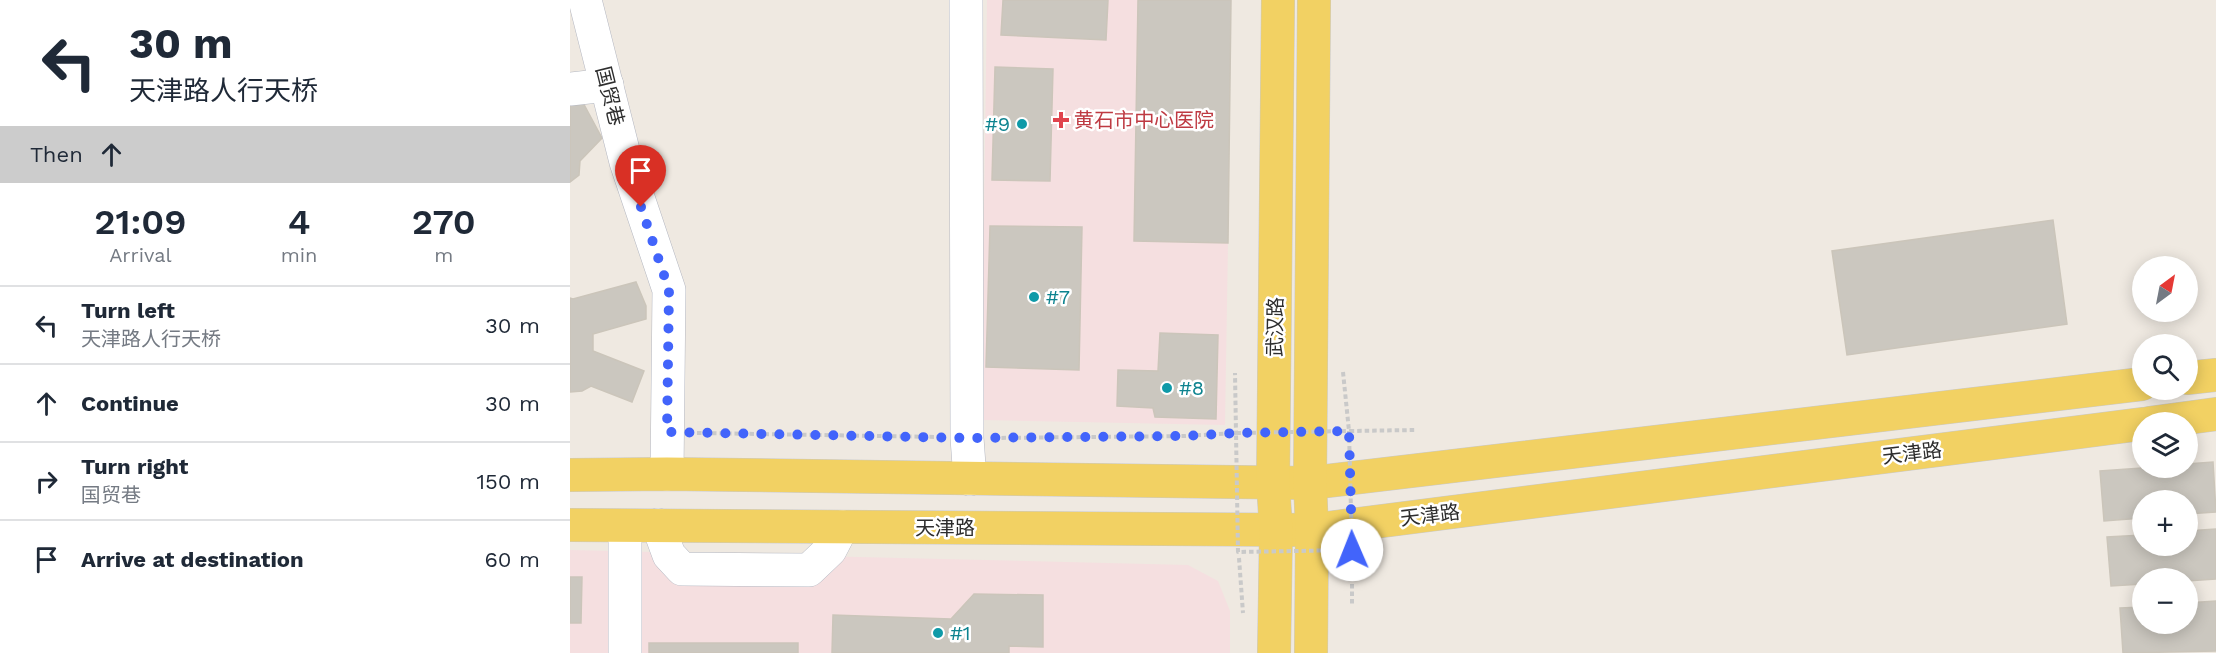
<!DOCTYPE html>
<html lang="en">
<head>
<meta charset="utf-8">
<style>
	body { margin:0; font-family:"Work Sans","Noto Sans SC",sans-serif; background:#f2f2f3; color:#1f2937; height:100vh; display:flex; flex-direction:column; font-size:22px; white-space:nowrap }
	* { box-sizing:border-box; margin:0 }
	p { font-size:20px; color:#747a83 }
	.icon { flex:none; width:33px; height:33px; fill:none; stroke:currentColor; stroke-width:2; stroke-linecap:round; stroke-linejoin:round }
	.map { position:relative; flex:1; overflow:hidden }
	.details { display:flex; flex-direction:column; background:#fff; width:570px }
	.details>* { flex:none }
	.guide { background:#fff; color:#1f2937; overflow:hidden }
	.needle { width:39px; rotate:32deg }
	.buttons { position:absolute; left:1562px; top:256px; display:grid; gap:12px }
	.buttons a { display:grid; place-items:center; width:66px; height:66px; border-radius:50%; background:#fff; box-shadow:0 3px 15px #0003; font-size:30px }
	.pin { position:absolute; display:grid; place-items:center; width:51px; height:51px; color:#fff; margin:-62px -26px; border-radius:50% 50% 50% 0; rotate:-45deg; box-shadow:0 0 6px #0007 }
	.pin .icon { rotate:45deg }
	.me { position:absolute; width:66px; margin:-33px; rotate:359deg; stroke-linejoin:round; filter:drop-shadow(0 0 4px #0008) }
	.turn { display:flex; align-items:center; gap:21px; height:126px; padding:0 30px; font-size:27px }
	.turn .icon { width:78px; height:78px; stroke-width:2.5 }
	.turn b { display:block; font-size:42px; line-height:51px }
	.then { display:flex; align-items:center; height:57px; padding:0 30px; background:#0003; gap:12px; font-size:22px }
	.eta { display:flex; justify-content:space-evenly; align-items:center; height:102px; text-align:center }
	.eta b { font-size:36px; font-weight:600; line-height:42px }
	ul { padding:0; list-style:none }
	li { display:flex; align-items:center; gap:18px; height:78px; padding:0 30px; border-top:2px solid #e0e1e3 }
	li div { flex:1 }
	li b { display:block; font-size:22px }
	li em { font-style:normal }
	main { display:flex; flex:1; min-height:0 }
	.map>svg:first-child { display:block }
</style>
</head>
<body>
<main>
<section class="details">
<div class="guide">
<div class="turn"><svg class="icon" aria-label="left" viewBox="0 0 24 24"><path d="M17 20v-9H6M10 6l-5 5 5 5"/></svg><div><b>30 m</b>天津路人行天桥</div></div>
<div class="then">Then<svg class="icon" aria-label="ahead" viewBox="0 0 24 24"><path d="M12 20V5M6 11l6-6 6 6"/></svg></div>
</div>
<div class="eta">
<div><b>21:09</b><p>Arrival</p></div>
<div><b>4</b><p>min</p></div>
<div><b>270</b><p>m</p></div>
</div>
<ul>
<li><svg class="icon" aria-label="left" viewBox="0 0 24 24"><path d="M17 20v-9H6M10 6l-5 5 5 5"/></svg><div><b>Turn left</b><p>天津路人行天桥</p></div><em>30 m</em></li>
<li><svg class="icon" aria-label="ahead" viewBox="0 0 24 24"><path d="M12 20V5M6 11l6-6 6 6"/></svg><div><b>Continue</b></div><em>30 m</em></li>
<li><svg class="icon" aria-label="right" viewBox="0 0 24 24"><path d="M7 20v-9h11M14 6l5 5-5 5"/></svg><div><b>Turn right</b><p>国贸巷</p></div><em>150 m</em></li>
<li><svg class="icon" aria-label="arrive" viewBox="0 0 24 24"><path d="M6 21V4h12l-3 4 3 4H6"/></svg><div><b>Arrive at destination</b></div><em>60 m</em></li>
</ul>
</section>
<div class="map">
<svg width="1646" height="653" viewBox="0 0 1646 653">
	<rect width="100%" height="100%" fill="#efe9e1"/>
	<g fill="#f5dfe0">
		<path d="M 417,0 L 568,0 L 564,240 L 658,243 L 655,425 L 411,420 Z"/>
		<path d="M 0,550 L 618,565 L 648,581 L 660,611 L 660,653 L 0,653 Z"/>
	</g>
	<g fill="#cbc7bf" stroke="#cbc5ba" stroke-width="1.5">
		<path d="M 433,0 L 538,0 L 536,40 L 431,35 Z"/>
		<path d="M 568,0 L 661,0 L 658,243 L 564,241 Z"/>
		<path d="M 425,67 L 483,69 L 480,181 L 422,180 Z"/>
		<path d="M 10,97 L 32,138 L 10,161 L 9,175 L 0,182 L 0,99 Z"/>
		<path d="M 1483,220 L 1497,324 L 1277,355 L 1262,251 Z"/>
		<path d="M 420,226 L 512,227 L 509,370 L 416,367 Z"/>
		<path d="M 66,282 L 76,306 L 76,319 L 23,334 L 23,351 L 74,371 L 62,402 L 21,386 L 12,391 L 0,392 L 0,298 L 3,299 Z"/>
		<path d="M 590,333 L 648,335 L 646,419 L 585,417 L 583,408 L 547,406 L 548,370 L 588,371 Z"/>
		<path d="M 1643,462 L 1646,512 L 1617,514 L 1617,501 L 1572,501 L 1572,518 L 1534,521 L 1530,471 L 1572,468 L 1617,468 L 1617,464 Z"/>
		<path d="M 1646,529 L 1646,579 L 1617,581 L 1617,579 L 1572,579 L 1572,584 L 1541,586 L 1537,537 L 1572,535 L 1572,546 L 1617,546 L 1617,531 Z"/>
		<path d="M 0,577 L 12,577 L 11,623 L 0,623 Z"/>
		<path d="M 404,594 L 473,595 L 473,647 L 439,646 L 439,653 L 262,653 L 263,615 L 381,619 Z"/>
		<path d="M 1646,601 L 1646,651 L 1553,653 L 1550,608 L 1572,607 L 1572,624 L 1617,624 L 1617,603 Z"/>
		<rect x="79" y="643" width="149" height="10"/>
	</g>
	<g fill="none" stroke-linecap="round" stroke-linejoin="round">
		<defs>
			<g id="minor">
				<path d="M 15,0 L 56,162 L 99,290 L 97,474"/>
				<path d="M 396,0 L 397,438 L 400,479"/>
				<path d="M 0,89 L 37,85"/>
				<path d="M 88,525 L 99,555 L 112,569 L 239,570 L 260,550 L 272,527"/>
				<path d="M 55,653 L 55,526"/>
			</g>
			<g id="major">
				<path d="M 1617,378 L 1646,375"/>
				<path d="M 1579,423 L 1646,414"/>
				<path d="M 0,475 L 97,474 L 740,483 L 1572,384"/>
				<path d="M 0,525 L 742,530 L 1572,424"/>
				<path d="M 704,653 L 706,530 L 703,483 L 708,0"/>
				<path d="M 741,653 L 742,530 L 740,483 L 744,0"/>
			</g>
		</defs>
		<use href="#minor" stroke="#b4b7c1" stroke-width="34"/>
		<use href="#major" stroke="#c9c9c9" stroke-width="34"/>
		<g stroke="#c9c9c9" stroke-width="4" stroke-dasharray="4.5 3" stroke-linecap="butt">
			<path d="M 773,372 L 779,431 L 847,430"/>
			<path d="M 127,433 L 368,437"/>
			<path d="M 424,438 L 615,436 L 666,433 L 665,373"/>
			<path d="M 782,554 L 782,604"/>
			<path d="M 669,558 L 673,613"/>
		</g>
		<use href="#minor" stroke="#fff" stroke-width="33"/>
		<use href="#major" stroke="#f2d163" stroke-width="33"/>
		<path stroke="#c9c9c9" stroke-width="4" stroke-dasharray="4.5 3" stroke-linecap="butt" d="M 779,431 L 782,550 L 668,552 L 666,433 Z"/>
	</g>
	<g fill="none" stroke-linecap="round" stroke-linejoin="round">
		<path stroke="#4264fb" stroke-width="10" stroke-dasharray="0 18" d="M 71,207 L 99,290 L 97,432 L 397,438 L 615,436 L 666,433 L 779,431 L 782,550"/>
	</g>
	<path fill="#e0444e" stroke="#fff" stroke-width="2" d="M488 111h6v6h6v6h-6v6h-6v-6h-6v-6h6z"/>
	<g fill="#0f9aa8" stroke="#fff" stroke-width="2">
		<circle cx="452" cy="124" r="6"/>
		<circle cx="464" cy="297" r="6"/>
		<circle cx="597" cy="388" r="6"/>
		<circle cx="368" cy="633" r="6"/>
	</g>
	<g text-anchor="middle" stroke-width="5" stroke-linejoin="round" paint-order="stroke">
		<g font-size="20" fill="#2e2e2e" stroke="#fff">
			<text transform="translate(40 96) rotate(76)" y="7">国贸巷</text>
			<text transform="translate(705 327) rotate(-89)" y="7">武汉路</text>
			<text transform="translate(1342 453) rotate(-7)" y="7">天津路</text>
			<text transform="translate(860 515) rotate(-7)" y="7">天津路</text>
			<text x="375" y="535">天津路</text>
		</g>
		<g font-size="20" fill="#be3a42" stroke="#fff" text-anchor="start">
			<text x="504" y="127">黄石市中心医院</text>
		</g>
		<g font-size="20" fill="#0d838f" stroke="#fff" text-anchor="start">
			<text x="440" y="131" text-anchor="end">#9</text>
			<text x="476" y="304">#7</text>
			<text x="609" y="395">#8</text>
			<text x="380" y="640">#1</text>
		</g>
	</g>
</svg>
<div class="buttons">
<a><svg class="needle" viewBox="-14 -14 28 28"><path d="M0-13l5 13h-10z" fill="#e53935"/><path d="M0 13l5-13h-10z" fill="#747a83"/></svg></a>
<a><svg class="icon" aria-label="search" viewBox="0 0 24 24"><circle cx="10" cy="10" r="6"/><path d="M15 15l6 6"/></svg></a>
<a><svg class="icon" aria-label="layers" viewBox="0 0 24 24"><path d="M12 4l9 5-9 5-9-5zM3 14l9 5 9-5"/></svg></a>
<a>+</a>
<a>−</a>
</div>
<div class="pin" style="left:71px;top:207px;background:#d93025"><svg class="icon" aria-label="arrive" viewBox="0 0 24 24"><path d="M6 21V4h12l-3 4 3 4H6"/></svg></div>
<svg class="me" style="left:782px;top:550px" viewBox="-20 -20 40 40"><circle r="19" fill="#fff"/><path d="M0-13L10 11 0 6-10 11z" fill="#4264fb"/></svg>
</div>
</main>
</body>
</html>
